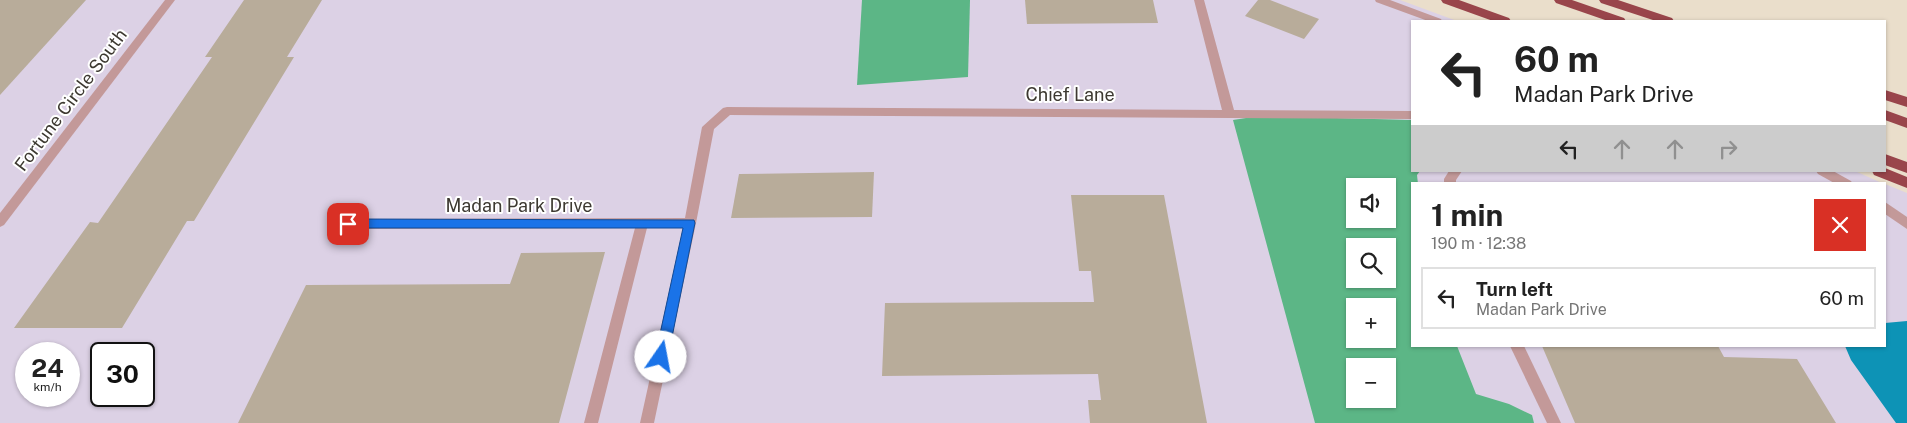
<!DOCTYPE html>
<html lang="en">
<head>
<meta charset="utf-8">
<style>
	body { margin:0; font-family:"Public Sans",sans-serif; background:#f6f6f6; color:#222; height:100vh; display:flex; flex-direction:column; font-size:19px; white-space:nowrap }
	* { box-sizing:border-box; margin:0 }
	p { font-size:16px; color:#767676 }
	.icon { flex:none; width:28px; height:28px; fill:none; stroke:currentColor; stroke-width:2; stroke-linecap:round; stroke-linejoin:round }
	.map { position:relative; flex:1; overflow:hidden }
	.sheet { position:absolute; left:1411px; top:182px; width:475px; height:165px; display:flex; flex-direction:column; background:#fff; border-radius:0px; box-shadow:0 1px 4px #0004 }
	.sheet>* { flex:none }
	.top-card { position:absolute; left:1411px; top:20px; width:475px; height:152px; border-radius:0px; box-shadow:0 1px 4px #0004; background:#fff; color:#222; overflow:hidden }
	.buttons { position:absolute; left:1346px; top:178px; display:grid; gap:10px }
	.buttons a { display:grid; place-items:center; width:50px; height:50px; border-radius:0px; background:#fff; box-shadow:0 1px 4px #0004; font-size:25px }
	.speed { position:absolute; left:15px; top:342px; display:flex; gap:10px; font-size:25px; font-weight:700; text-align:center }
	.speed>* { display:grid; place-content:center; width:65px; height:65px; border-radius:50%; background:#fff; box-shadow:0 1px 4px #0004; line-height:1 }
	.speed small { font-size:12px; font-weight:400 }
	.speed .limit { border:2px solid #111; border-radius:8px; background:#fff; color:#111 }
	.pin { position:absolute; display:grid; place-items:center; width:42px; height:42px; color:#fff; margin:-21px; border-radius:10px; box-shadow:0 2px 8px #0006 }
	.me { position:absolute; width:55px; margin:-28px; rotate:12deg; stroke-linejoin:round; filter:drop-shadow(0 0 4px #0008) }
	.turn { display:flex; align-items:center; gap:18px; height:105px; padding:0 20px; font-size:22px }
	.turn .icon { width:65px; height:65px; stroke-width:2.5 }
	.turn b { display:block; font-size:35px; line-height:42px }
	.lanes { display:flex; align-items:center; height:48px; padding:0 20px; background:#0003; justify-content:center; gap:25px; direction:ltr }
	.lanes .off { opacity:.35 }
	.round { display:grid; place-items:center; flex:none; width:52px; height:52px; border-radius:0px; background:#f6f6f6 }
	.head { display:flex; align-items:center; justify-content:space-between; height:85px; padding:0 20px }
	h1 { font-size:30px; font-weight:700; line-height:38px }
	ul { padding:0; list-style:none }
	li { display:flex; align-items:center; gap:15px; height:62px; margin:0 10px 8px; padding:0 10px; border:2px solid #e0e0e0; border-radius:0px }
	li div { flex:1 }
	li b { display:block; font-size:19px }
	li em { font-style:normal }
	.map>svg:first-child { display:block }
</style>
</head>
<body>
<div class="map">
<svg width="1907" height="423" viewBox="0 0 1907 423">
	<rect width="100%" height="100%" fill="#eadecb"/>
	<path fill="#dcd1e5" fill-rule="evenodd" d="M 0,0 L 1400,0 L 1457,21 L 1412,21 L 1412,171 L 1855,171 L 1884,184 L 1412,184 L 1412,346 L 1885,346 L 1885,184 L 1907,193 L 1907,423 L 0,423 ZM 1355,186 L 1388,186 L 1388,219 L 1355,219 ZM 1355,246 L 1388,246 L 1388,279 L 1355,279 ZM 1355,306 L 1388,306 L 1388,339 L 1355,339 ZM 26,354 L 69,354 L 69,396 L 26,396 ZM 101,354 L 144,354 L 144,396 L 101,396 ZM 1355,366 L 1388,366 L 1388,399 L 1355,399 Z"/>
	<g fill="#5cb686" fill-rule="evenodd">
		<path d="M 862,0 L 970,0 L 968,77 L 857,85 Z"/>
		<path d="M 1259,116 L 1412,120 L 1412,171 L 1420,171 L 1417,175 L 1418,184 L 1412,184 L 1412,346 L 1457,346 L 1476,394 L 1509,404 L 1532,415 L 1534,423 L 1315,423 L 1233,120 ZM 1355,186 L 1388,186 L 1388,219 L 1355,219 ZM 1355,246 L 1388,246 L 1388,279 L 1355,279 ZM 1355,306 L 1388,306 L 1388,339 L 1355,339 ZM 1355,366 L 1388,366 L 1388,399 L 1355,399 Z"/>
	</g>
	<path fill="#0d93b6" d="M 1907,321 L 1907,423 L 1896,423 L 1851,360 L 1845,346 L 1885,346 L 1885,323 Z"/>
	<g fill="#b8ac9a">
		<path d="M 0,0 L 86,0 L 0,95 Z"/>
		<path d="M 244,0 L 322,0 L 287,57 L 294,57 L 255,121 L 194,221 L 187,221 L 122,328 L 14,328 L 90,222 L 98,223 L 212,57 L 205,57 Z"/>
		<path d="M 1025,0 L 1153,0 L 1158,23 L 1027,24 Z"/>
		<path d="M 1258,0 L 1270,0 L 1319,19 L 1304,39 L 1245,16 Z"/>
		<path d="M 874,172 L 872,217 L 731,218 L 739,174 Z"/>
		<path d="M 1071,195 L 1164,195 L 1207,423 L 1090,423 L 1088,400 L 1101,400 L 1098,374 L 882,376 L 885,303 L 1094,302 L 1091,271 L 1079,271 Z"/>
		<path d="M 605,252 L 559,423 L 238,423 L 306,285 L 510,284 L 521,253 Z"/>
		<path d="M 1542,346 L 1718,346 L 1724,357 L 1797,359 L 1836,423 L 1575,423 Z"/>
	</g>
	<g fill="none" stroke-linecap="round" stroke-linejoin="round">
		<g fill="#c39999" fill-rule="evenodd">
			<path d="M 165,0 L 175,0 L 4,225 L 0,227 L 0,213 Z"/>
			<path d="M 1194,0 L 1204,0 L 1234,110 L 1412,111 L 1412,119 L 730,115 L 714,129 L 696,223 L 654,423 L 640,423 L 683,228 L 647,228 L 598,423 L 584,423 L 635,228 L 348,229 L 344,227 L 342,224 L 344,221 L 348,219 L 685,218 L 702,127 L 723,108 L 727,107 L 1222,110 Z"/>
			<path d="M 1375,0 L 1390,0 L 1441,19 L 1442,21 L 1428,21 L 1376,2 Z"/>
			<path d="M 1449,171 L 1462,171 L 1456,180 L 1456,184 L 1444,184 L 1444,179 Z"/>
			<path d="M 1816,171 L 1833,171 L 1851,181 L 1853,184 L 1836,184 L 1818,174 Z"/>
			<path d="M 1885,202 L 1907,217 L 1907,229 L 1885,214 Z"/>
			<path d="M 1510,346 L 1524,346 L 1561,423 L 1547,423 Z"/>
		</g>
		<g fill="#99454b" fill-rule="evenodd">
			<path d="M 1441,0 L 1459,0 L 1509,18 L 1511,21 L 1493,21 L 1443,3 Z"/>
			<path d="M 1554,0 L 1572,0 L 1624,18 L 1626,21 L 1608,21 L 1556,3 Z"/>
			<path d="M 1599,0 L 1618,0 L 1672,18 L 1674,21 L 1656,21 L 1601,3 Z"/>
			<path d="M 1885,90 L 1907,97 L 1907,107 L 1885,100 Z"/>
			<path d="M 1885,110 L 1907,118 L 1907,128 L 1885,120 Z"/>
			<path d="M 1885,154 L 1907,162 L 1907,173 L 1885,165 Z"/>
			<path d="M 1885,168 L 1907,177 L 1907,188 L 1874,175 L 1872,171 L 1885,171 Z"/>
		</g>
	</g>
	<path fill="#1a73e8" stroke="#114b97" d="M 348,219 L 694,220 L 695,223 L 668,357 L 666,361 L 661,363 L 657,361 L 655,357 L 683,228 L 348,228 L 343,224 Z"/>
	<g text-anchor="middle" stroke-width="4" stroke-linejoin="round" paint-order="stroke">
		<g font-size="18" fill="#3d3931" stroke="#fff">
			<text x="1070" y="101">Chief Lane</text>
			<text transform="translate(71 100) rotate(-53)" y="6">Fortune Circle South</text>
			<text x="519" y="212">Madan Park Drive</text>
		</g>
	</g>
</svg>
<div class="buttons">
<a><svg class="icon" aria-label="sound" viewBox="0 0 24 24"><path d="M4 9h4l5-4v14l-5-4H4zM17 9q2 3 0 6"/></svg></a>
<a><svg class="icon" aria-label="search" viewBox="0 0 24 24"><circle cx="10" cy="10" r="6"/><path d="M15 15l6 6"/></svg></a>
<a>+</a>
<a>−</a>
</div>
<div class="speed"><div>24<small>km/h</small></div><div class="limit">30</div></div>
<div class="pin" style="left:348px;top:224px;background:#d93025"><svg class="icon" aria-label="arrive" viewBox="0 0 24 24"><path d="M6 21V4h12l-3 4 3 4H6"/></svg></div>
<svg class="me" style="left:661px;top:357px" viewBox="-20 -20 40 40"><circle r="19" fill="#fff"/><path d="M0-13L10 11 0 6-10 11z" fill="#1a73e8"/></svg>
<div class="top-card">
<div class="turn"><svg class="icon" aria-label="left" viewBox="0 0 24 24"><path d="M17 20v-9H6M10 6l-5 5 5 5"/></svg><div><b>60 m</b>Madan Park Drive</div></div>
<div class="lanes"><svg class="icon" aria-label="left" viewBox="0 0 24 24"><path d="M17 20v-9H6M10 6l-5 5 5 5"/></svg><svg class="icon off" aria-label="ahead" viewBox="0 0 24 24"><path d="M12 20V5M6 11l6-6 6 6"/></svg><svg class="icon off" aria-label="ahead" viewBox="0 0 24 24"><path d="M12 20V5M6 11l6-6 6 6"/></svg><svg class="icon off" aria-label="right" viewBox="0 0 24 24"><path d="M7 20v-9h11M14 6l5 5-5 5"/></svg></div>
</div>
<section class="sheet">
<div class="head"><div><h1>1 min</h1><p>190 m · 12:38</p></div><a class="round" style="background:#d93025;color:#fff"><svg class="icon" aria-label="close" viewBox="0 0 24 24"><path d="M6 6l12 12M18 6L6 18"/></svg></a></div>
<ul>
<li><svg class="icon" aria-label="left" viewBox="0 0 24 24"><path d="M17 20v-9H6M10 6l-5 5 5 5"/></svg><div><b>Turn left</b><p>Madan Park Drive</p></div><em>60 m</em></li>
</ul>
</section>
</div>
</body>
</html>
